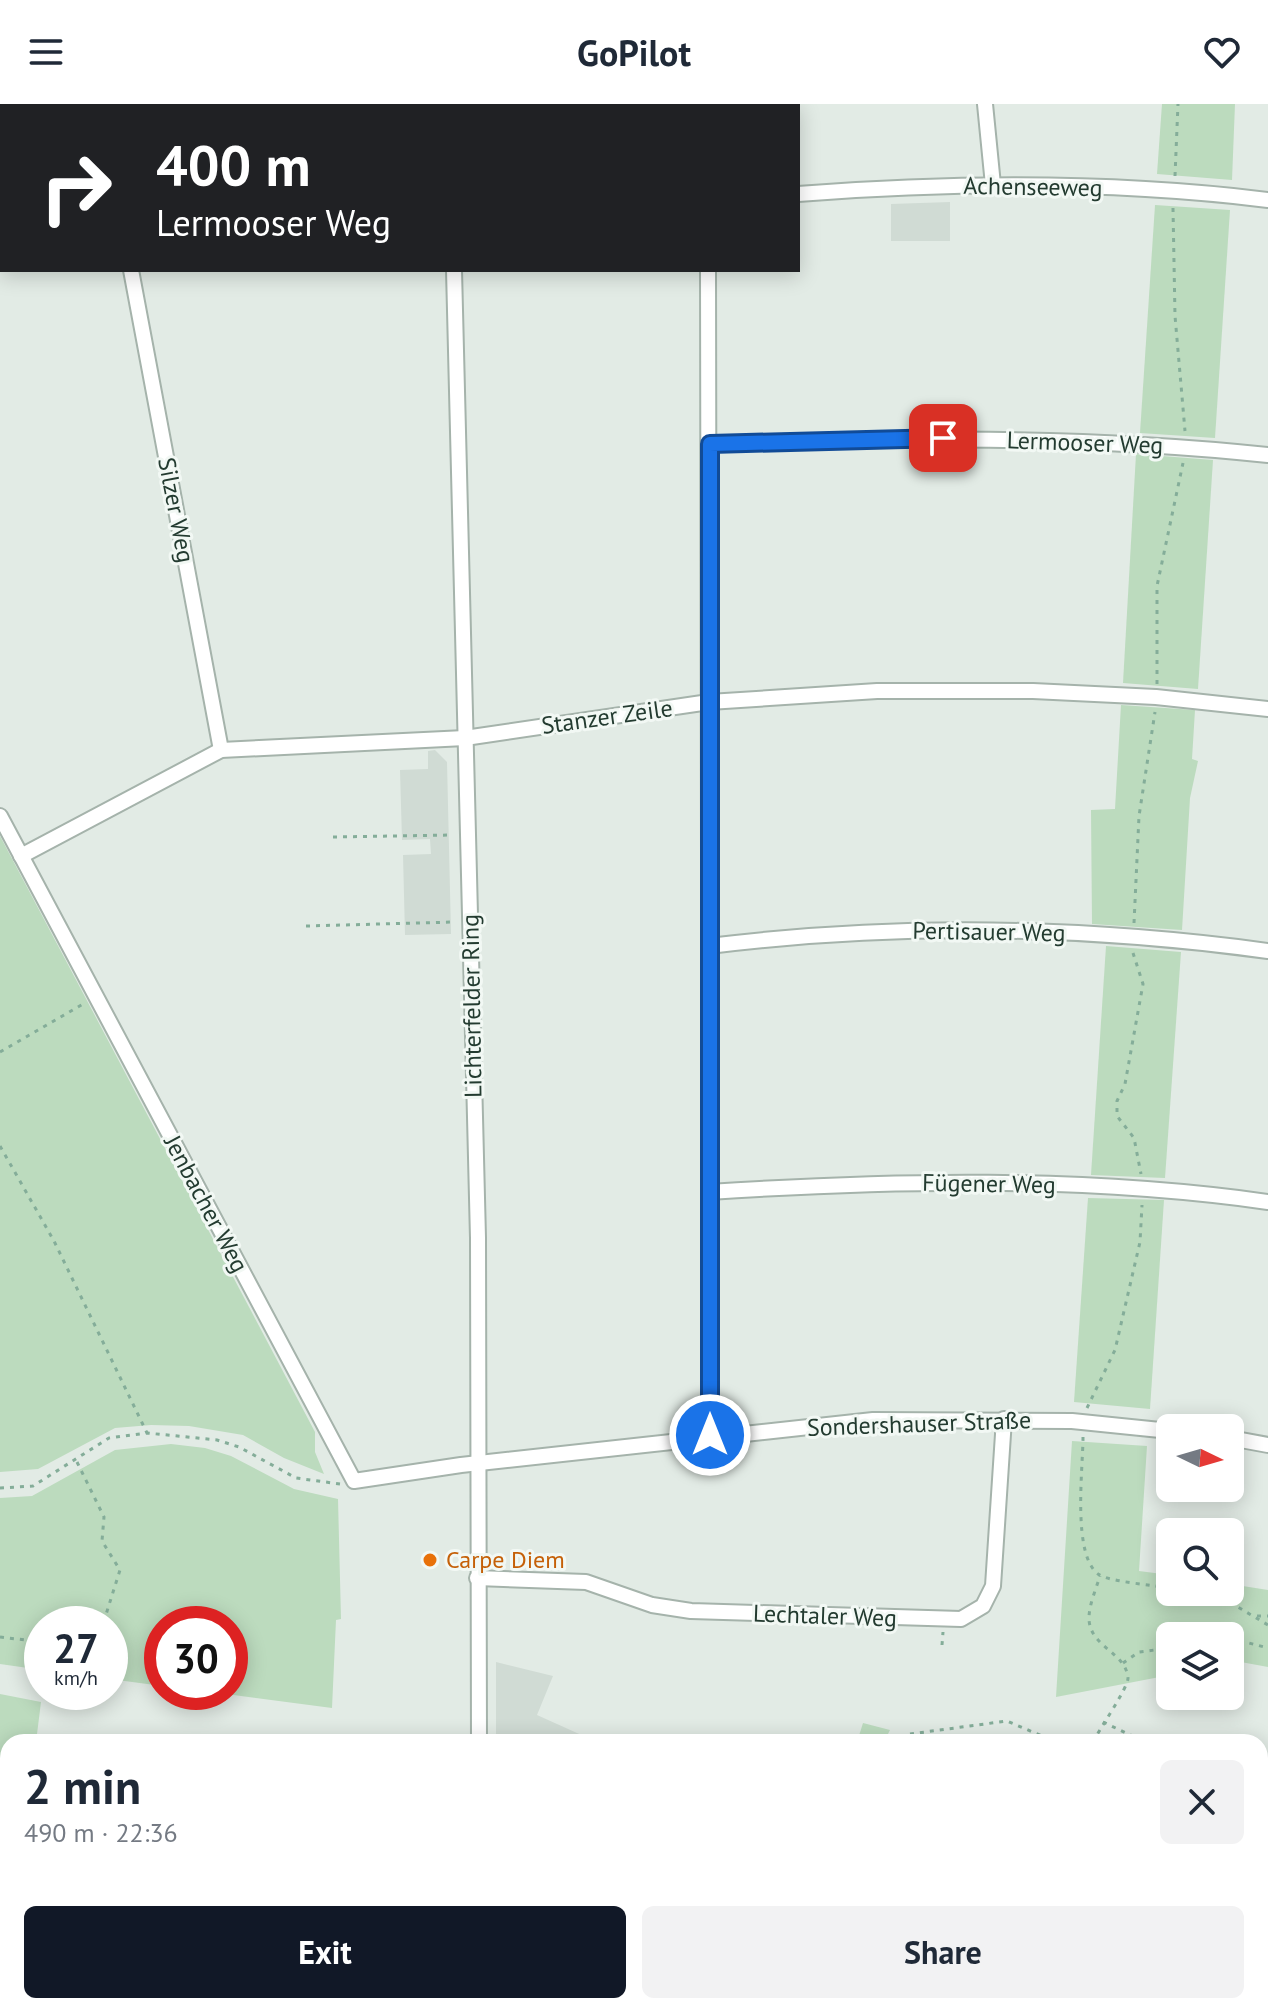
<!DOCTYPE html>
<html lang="en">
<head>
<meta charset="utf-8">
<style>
	body { margin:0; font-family:"PT Sans",sans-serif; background:#f2f2f3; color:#1f2937; height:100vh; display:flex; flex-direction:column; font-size:30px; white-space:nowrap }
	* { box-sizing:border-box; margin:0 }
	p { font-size:26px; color:#747a83 }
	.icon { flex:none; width:44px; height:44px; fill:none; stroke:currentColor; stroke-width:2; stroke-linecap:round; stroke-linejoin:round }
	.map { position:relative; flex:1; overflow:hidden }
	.panel { position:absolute; left:0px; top:1630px; width:1268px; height:280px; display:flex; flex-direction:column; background:#fff; border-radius:24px 24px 0 0; box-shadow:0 4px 20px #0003 }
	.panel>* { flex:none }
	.hud { position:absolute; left:0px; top:0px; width:800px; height:168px; box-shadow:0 4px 20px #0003; background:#202124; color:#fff; overflow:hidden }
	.needle { width:52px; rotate:95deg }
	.controls { position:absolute; left:1156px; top:1310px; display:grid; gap:16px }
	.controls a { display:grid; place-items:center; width:88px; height:88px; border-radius:12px; background:#fff; box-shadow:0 4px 20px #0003; font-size:40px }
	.speed { position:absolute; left:24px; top:1502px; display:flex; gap:16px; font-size:40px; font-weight:700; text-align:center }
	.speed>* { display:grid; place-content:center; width:104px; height:104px; border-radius:50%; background:#fff; box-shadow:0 4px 20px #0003; line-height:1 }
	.speed small { font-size:20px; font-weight:400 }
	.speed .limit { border:12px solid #d22; background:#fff; color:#111 }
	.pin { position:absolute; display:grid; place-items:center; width:68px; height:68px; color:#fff; margin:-34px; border-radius:16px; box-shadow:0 4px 12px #0006 }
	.me { position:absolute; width:88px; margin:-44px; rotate:0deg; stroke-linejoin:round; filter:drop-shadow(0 0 6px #0008) }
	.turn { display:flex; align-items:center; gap:28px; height:168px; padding:0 24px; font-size:36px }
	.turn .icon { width:104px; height:104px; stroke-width:2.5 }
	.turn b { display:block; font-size:56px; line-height:68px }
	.round { display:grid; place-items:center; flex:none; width:84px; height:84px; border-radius:12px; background:#f2f2f3 }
	.head { display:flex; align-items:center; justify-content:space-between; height:136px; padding:0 24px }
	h1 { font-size:48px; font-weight:600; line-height:60px }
	.action { display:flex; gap:16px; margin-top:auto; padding:16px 24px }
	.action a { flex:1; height:92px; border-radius:12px; background:#111827; color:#fff; font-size:32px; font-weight:600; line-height:92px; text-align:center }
	.action a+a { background:#f2f2f3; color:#1f2937 }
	header { display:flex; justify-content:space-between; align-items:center; height:104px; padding:0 24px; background:#fff; font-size:36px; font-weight:600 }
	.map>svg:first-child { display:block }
</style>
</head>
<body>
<header><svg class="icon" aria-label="menu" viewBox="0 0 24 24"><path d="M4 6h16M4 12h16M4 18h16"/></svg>GoPilot<svg class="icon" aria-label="heart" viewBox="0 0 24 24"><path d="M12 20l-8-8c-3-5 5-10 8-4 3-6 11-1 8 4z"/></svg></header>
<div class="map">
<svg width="1268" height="1910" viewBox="0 0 1268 1910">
	<rect width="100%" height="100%" fill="#e2ebe5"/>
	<g fill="#d0dbd4">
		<path d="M 950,98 L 950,137 L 891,137 L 891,100 Z"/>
		<path d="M 435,646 L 447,658 L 451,830 L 405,831 L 403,751 L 431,750 L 430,735 L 402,736 L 400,666 L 428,665 L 428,647 Z"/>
		<path d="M 496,1558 L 553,1572 L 537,1611 L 597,1638 L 496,1638 Z"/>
	</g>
	<g fill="#bcdbbe">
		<path d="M 1162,0 L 1235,0 L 1232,76 L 1157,70 Z"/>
		<path d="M 1155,101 L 1230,106 L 1215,334 L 1140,329 Z"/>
		<path d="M 1136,350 L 1213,356 L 1198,585 L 1123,579 Z"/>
		<path d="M 1121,601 L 1195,606 L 1192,655 L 1198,657 L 1190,694 L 1182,826 L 1092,820 L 1091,706 L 1115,705 Z"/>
		<path d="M 0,732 L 315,1328 L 315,1348 L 324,1370 L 284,1354 L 243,1331 L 189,1322 L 151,1321 L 115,1324 L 38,1365 L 0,1368 Z"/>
		<path d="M 1106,842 L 1181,848 L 1165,1074 L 1091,1071 Z"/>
		<path d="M 1088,1094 L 1164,1096 L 1150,1305 L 1074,1298 Z"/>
		<path d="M 1072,1337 L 1147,1342 L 1139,1467 L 1170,1471 L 1170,1488 L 1230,1488 L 1230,1480 L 1268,1486 L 1268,1563 L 1230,1556 L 1230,1532 L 1170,1532 L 1170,1571 L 1056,1593 Z"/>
		<path d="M 171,1340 L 205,1344 L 231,1352 L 294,1385 L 338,1395 L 341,1515 L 336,1516 L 332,1604 L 211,1588 L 230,1588 L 230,1520 L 162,1520 L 162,1582 L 110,1575 L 110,1520 L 42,1520 L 42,1566 L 0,1560 L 0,1394 L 32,1392 L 115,1346 Z"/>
		<path d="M 0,1590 L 41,1598 L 36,1638 L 8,1638 L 8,1890 L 0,1893 Z"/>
		<path d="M 863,1619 L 890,1626 L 884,1638 L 857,1638 Z"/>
	</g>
	<path fill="#8ccdcc" d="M 1170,1573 L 1170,1592 L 1185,1592 L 1183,1600 L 1171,1599 L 1158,1585 L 1164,1574 Z"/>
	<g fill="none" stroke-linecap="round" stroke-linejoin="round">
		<defs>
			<g id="minor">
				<path d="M 207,0 L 207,2"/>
				<path d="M 449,0 L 449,2"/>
				<path d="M 985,0 L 993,81"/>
				<path d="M 798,90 C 954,78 1113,77 1268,96"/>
				<path d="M 0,139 L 2,138"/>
				<path d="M 131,166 L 221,646"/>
				<path d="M 454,166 L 478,1134 L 479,1638"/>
				<path d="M 708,166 L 710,1331"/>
				<path d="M 710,340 C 897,334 1082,331 1268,351"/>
				<path d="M 0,712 L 354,1377 L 461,1361 L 873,1316 L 1072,1317 L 1170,1327"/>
				<path d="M 21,752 L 221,646 L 465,634 L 709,598 L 877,587 L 1033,587 L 1156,593 L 1268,605"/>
				<path d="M 709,842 C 894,819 1083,822 1268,847"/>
				<path d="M 709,1088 C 895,1076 1083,1072 1268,1098"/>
				<path d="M 1230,1334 L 1268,1341"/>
				<path d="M 477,1474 L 586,1478 L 652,1501 L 691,1507 L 961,1515 L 983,1502 L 993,1482 L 1004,1315"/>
				<path d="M 1260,1721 L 1268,1705"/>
				<path d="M 1156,1902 L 1174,1910 L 1177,1902"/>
				<path d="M 464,1910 L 465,1902"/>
				<path d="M 757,1910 L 762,1902"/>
			</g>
		</defs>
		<use href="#minor" stroke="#a5b3ab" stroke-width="18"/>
		<g stroke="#84ad99" stroke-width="3" stroke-dasharray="4 6" stroke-linecap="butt">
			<path d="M 1175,72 L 1178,0"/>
			<path d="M 1173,104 L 1175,212 L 1185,327"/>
			<path d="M 1157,580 L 1157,482 L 1183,359"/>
			<path d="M 333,733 L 452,731"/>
			<path d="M 1134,819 L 1139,712 L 1155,608"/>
			<path d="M 306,822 L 454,818"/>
			<path d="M 1133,849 L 1143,880 L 1125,980 L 1117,997 L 1117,1012 L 1134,1034 L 1141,1070"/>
			<path d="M 0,948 L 83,900"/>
			<path d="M 0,1042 L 54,1137 L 147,1329"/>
			<path d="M 1087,1304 L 1115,1246 L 1140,1138 L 1142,1101"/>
			<path d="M 1083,1333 C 1083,1365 1072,1450 1098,1470 C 1109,1478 1154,1481 1170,1484"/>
			<path d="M 77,1358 L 104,1413 L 102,1437 L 120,1466 L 103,1520"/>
			<path d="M 0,1384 L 33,1382 L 109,1334 L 147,1329 L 217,1336 L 239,1343 L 296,1374 L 340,1380"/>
			<path d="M 1192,1488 L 1221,1493 L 1268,1521"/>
			<path d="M 1257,1512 L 1268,1512"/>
			<path d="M 0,1533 L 42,1538"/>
			<path d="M 1230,1534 L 1268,1544"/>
			<path d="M 942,1541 L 943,1528"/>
			<path d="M 1123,1559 L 1139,1548 L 1170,1544"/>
			<path d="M 1103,1618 L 1145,1638"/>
			<path d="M 910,1630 L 1007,1617 L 1056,1638"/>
			<path d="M 1093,1638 C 1100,1624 1128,1584 1128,1574 C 1126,1548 1089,1543 1089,1514 C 1089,1501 1096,1485 1100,1472"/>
			<path d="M 0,1809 L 8,1810"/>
			<path d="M 1260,1879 L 1265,1868"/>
			<path d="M 581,1902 L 599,1910"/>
			<path d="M 992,1902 L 1011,1910"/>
			<path d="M 680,1910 L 683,1902"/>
			<path d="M 880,1910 L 884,1902"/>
			<path d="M 1245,1910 L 1249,1902"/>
		</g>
		<use href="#minor" stroke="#fff" stroke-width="14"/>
	</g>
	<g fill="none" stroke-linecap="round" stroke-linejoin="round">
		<defs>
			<path id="route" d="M 710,1331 L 710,340 L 943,334"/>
		</defs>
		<use href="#route" stroke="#114b97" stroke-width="20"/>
		<use href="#route" stroke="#1a73e8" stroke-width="14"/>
	</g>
	<circle fill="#e8710a" stroke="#f2f8f4" stroke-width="3" cx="430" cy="1456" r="8"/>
	<g text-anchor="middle" stroke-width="6" stroke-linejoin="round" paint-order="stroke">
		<g font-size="24" fill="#233b30" stroke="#f2f8f4">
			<text transform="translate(1033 83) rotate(1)" y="8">Achenseeweg</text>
			<text transform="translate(1085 339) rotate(2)" y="8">Lermooser Weg</text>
			<text transform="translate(176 406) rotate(79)" y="8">Silzer Weg</text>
			<text transform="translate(607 613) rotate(-8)" y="8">Stanzer Zeile</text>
			<text transform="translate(989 828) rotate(1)" y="8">Pertisauer Weg</text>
			<text transform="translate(472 902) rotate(-91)" y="8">Lichterfelder Ring</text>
			<text transform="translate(989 1080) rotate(1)" y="8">Fügener Weg</text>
			<text transform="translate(206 1100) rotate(62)" y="8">Jenbacher Weg</text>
			<text transform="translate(919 1320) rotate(-2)" y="8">Sondershauser Straße</text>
			<text transform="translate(825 1512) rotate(2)" y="8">Lechtaler Weg</text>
		</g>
		<g font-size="24" fill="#c56008" stroke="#f2f8f4" text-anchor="start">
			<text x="446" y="1464">Carpe Diem</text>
		</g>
	</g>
</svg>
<div class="controls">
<a><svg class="needle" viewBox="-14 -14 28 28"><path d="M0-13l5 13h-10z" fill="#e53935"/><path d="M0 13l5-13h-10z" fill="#747a83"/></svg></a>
<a><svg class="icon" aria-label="search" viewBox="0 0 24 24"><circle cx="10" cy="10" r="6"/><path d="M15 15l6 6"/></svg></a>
<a><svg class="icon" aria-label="layers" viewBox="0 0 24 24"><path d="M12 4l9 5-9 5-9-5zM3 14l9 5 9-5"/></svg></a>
</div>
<div class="speed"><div>27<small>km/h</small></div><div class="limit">30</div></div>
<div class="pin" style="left:943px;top:334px;background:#d93025"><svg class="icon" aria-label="arrive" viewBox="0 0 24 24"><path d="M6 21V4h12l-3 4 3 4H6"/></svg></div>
<svg class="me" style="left:710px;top:1331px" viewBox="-20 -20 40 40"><circle r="17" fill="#1a73e8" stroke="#fff" stroke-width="3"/><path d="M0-11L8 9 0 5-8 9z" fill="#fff"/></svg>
<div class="hud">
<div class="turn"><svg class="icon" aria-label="right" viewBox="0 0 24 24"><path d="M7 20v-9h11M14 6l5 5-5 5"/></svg><div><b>400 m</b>Lermooser Weg</div></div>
</div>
<section class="panel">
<div class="head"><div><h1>2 min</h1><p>490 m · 22:36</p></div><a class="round"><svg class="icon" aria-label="close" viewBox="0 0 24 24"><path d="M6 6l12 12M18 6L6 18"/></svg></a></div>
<div class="action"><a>Exit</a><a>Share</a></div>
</section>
</div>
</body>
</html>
